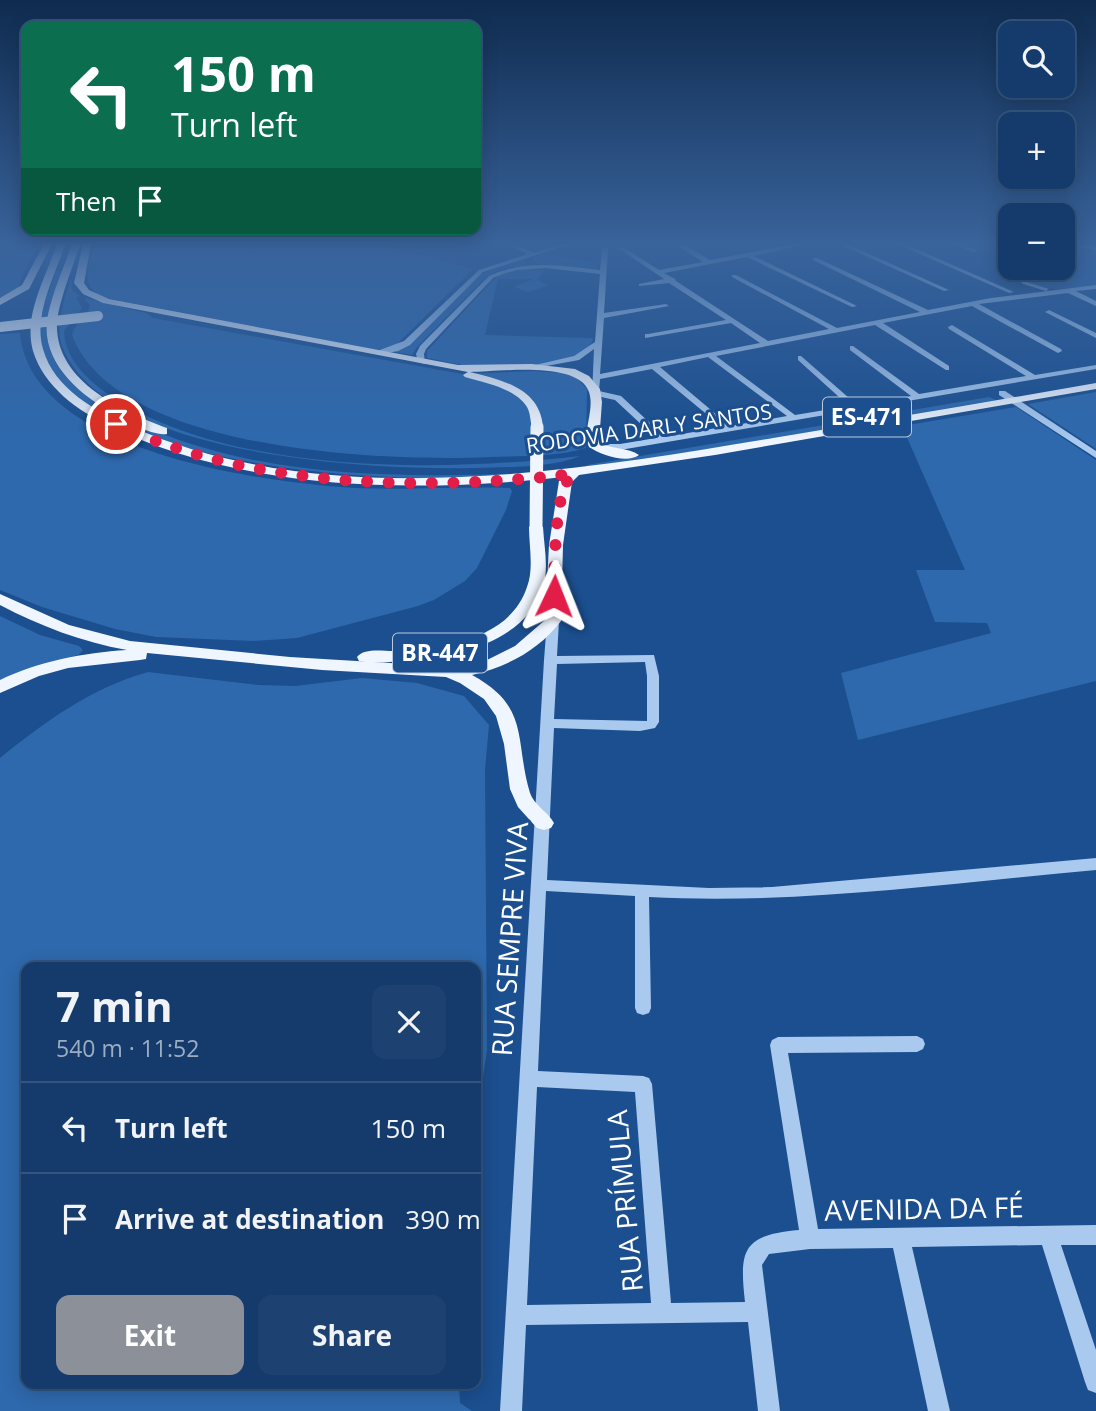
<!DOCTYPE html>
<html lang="en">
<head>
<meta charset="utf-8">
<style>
	body { margin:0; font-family:"Open Sans",sans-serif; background:#1d4271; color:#f1f3f6; height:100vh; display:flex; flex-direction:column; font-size:26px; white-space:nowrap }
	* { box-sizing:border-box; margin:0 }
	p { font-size:23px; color:#9dadc1 }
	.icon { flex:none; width:38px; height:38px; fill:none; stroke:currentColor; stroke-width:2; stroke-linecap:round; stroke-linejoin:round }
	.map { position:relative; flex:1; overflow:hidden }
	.sheet { position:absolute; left:21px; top:962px; width:460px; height:427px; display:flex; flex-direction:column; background:#143b6b; border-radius:14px; box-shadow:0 4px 18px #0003,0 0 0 2px #33557e }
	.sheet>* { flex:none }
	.banner { position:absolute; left:21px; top:21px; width:460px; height:214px; border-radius:14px; box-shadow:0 4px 18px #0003,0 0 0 2px #33557e; background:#0b6e4f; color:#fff; overflow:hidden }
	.controls { position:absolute; left:998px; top:21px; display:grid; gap:14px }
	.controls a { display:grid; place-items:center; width:77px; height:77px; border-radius:14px; background:#143b6b; box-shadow:0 4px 18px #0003,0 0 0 2px #33557e; font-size:35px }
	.pin { position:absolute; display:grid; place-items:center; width:60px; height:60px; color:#fff; margin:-30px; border:4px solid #fff; border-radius:50%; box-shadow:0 2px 7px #0007 }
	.me { position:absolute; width:77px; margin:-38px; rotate:2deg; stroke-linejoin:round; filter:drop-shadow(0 0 5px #0008) }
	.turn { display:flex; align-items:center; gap:24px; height:147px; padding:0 35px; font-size:32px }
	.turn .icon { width:91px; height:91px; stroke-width:2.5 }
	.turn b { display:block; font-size:49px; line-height:60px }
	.then { display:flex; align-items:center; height:66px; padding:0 35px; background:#0003; gap:14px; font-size:26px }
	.round { display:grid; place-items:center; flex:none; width:74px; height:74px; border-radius:14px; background:#1d4271 }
	.head { display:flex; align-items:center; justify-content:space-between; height:119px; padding:0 35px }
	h1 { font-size:42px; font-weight:700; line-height:52px }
	.action { display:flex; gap:14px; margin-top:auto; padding:14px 35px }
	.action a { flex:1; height:80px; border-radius:14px; background:#8c9099; color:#fff; font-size:28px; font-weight:700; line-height:80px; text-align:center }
	.action a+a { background:#1d4271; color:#f1f3f6 }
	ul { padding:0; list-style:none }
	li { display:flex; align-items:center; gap:21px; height:91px; padding:0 35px; border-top:2px solid #33557e }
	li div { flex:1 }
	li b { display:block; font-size:26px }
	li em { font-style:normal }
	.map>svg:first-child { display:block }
</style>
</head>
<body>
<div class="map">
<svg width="1096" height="1411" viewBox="0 0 1096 1411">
	<rect width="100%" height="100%" fill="#1b4f8f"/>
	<g fill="#2e69ad">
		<path d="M 0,244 L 41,244 L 30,259 L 16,291 L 0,298 Z"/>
		<path d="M 95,244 L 379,244 L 473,269 L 396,345 L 377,350 L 106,298 C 77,286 89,268 95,244 Z"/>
		<path d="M 1062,245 L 1096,249 L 1096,285 C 1072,288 1042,294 1022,277 L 1022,268 L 1062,268 Z"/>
		<path d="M 545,254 L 598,263 L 597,268 L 545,266 L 532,261 L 534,257 Z"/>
		<path d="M 522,259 L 529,265 L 504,268 L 488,275 L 417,347 L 412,355 L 395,352 L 409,345 L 479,275 Z"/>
		<path d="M 526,269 L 545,270 L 537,280 L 549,285 L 528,292 L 514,287 L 533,279 L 498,279 L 485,335 L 593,338 C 591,363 514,369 493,368 C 471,368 449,362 427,358 L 427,351 L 494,279 L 507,272 Z"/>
		<path d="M 63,270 C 56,293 43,318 48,342 C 54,373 81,392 106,407 C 226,475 370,478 504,474 C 403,488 76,469 42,348 C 35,322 48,295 56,271 Z"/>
		<path d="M 71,278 L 72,290 L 80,296 L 76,298 L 82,308 L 64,331 C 65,362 93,385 117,400 C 239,475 442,472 580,456 C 553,468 505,467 475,468 C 373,470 113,458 64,351 C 53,327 64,302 71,278 Z"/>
		<path d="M 84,298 L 146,313 L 153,318 L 462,374 L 533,371 L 563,373 L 576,377 L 587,389 L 586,448 C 556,457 522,456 491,457 C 386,462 116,452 72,335 C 75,322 87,318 90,305 Z"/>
		<path d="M 20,333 C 29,446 240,478 328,486 C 389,492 449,486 510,488 L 512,491 L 506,510 L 477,568 L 465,581 L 434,600 L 418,606 L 297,638 L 254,641 L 156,637 L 115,629 L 42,607 L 0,590 L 0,334 Z"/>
		<path d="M 1096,392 L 1096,449 L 1028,404 Z"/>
		<path d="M 989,397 L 996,400 L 584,470 L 587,465 Z"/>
		<path d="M 1016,407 L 1096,460 L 1096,681 L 858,740 L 841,673 L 991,633 L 987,623 L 935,622 L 916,570 L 965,570 L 902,426 Z"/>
		<path d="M 0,616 L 40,635 L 79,646 L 83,650 L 78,655 L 28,669 L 0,681 Z"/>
		<path d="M 148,672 L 258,685 L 295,686 L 362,678 L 417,683 L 464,696 L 489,725 L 485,770 L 487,1050 L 476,1125 L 476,968 L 26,968 L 26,1384 L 459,1384 L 460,1403 L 472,1411 L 0,1411 L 0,758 C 46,721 91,688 148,672 Z"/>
	</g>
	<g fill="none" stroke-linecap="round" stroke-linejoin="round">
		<g fill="#a9c9ee" fill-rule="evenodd">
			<path d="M 513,244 L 519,244 L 519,246 L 534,253 L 561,244 L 571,244 L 483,272 L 410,345 L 398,351 L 377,355 L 377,351 L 404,341 L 479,270 L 528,254 L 514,248 Z"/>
			<path d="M 675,244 L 683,244 L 710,260 L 794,244 L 807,244 L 754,256 L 857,306 L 852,307 L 747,257 L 664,273 L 675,279 L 676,281 L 768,341 L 829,329 L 732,277 L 732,275 L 736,275 L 837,328 L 920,312 L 813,260 L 813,258 L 817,258 L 928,310 L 991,298 L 1096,285 L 1096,289 L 1076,291 L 1096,301 L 1096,306 L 1068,293 L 979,304 L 1061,349 L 1062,351 L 1058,353 L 972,306 L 883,323 L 949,366 L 949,370 L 946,370 L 875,325 L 716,356 L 795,415 L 849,406 L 798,360 L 798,356 L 801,356 L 857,405 L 911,396 L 850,350 L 850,346 L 853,346 L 919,394 L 1026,376 L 949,329 L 948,327 L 952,325 L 1035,375 L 1096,365 L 1096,369 L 620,450 L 599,449 L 595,446 L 596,444 L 620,444 L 656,438 L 615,400 L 592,395 L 594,349 L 579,360 L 535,368 L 531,366 L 574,356 L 595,342 L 600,274 L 545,268 L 517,270 L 506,273 L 493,278 L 426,349 L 424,354 L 425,364 L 418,362 L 416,354 L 420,346 L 489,276 C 525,259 562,266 600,270 L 602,249 L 605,247 L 608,249 L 604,313 L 666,304 L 669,306 L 604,318 L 600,374 L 760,343 L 731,323 L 645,338 L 645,334 L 648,334 L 726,320 L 669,283 L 639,286 L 639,284 L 664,279 L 618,248 L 623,247 L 659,270 L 703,262 ZM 708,357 L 787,416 L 730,426 L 660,367 ZM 652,369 L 722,427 L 665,437 L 621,396 L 599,391 L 600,379 Z"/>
			<path d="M 839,244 L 847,244 L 949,290 L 944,291 Z"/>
			<path d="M 897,244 L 905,244 L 1014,292 L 1009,293 Z"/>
			<path d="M 954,244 L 963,244 L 978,251 L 973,252 Z"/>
			<path d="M 1071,244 L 1096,246 L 1096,250 L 1074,246 Z"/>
			<path d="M 1014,273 L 1018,273 L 1027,282 L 1049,289 L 1046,291 L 1023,284 L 1014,275 Z"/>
			<path d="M 1049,310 L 1096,333 L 1096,338 L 1047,313 L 1045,312 Z"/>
			<path d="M 999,391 L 1005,391 L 1096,451 L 1096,458 L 999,395 Z"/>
			<path d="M 553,618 L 559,621 L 557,656 L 654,655 L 659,676 L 659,722 L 655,728 L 640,731 L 554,728 L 547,880 L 709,888 L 772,887 L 1096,858 L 1096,870 C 948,883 798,905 649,897 L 651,1008 L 649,1013 L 643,1015 L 637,1013 L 635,1008 L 635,896 L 546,891 L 538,1071 L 643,1076 L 649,1078 L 652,1084 L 671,1303 L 745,1302 C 739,1249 743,1235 799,1230 L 770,1045 L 772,1040 L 778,1037 L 917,1036 L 923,1039 L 925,1044 L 923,1049 L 917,1052 L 788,1053 L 818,1229 L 1096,1225 L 1096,1245 L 1061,1245 L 1096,1350 L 1096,1393 L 1088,1390 L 1085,1382 L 1042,1245 L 912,1247 L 950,1411 L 928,1411 L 893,1248 L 810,1249 L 769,1254 L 762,1265 L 780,1411 L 758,1411 L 748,1322 L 526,1325 L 522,1411 L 500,1411 L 544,660 L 547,621 ZM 645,662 L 647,676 L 647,721 L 554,719 L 557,664 ZM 537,1087 L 635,1092 L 651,1303 L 527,1305 Z"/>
		</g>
		<g fill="#f0f6ff" fill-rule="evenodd">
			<path d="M 44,244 L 52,244 L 29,289 L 0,305 L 0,298 L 22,285 Z"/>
			<path d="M 57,244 L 65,244 C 55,277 33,314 43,349 C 54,389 97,412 132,427 C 327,513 570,472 773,438 C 881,420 988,402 1096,383 L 1096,389 L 715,455 L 579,475 L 572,482 L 563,545 L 561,621 C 539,650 507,667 472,675 C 531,707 514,740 530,793 C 534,805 548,812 554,823 L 551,828 L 544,830 L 537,828 L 518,807 L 510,789 L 504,744 L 496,716 L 484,699 L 460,683 L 446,677 L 322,670 L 147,653 L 146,659 L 140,660 L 68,668 L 39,676 L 0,693 L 0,680 C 39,661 83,653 127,650 C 82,642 40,626 0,605 L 0,594 L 69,625 L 130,641 L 290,657 L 423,665 L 459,665 L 487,660 L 515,646 L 545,620 L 549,545 L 559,481 L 563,477 C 417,493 244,492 110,426 C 78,411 44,387 33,351 C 23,315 46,277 57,244 Z"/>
			<path d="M 72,244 L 80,244 C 73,267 59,300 57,322 C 54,381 122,411 167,428 L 167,434 C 151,436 127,421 113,413 C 80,395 42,363 47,321 C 50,298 64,267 72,244 Z"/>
			<path d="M 83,244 L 91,244 L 84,283 L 89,290 L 109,299 L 458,365 L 532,364 L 575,369 L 589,376 L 600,389 L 602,402 L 599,442 C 612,450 628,447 639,455 C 627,464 601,455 589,447 C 582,430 595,410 589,392 C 578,360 497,372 470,372 C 502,380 540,388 543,427 L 533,430 C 530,423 531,414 527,407 C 515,388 485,383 465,377 L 463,375 L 468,372 L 103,303 L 83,294 L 74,283 Z"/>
			<path d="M 536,523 L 543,527 C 544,546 549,568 543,587 C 524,644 455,657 402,661 C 389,662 373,664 359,661 L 357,657 C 364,648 381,651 393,651 C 441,648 509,641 527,587 C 534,569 529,546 529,527 Z"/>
		</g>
		<path stroke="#f0f6ff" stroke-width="10" d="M 0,327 L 98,316"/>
		<path stroke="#f0f6ff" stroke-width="13" d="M 536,527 L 537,427"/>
	</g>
	<linearGradient id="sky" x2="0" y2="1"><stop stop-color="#0f2b4f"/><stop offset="0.55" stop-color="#39639b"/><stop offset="1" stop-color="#39639b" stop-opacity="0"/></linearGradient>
	<rect width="1096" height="442" fill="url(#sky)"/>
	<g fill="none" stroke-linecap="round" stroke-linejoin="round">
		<path stroke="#e11d48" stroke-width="12" stroke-dasharray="0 21.6" d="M 116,424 C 251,489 426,491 573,474 C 553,489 555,570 554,596"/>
	</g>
	<g text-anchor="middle" stroke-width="6" stroke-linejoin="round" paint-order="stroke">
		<g font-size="21" fill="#fff" stroke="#1b4f8f">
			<text transform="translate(649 429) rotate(-8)" y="7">RODOVIA DARLY SANTOS</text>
		</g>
		<g fill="#1b4f8f" stroke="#bbcadd" stroke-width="2">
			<rect x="823" y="397.5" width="88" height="39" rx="5"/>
			<rect x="393" y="633.5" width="94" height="39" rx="5"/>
		</g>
		<g font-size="23" font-weight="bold" fill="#fff">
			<text x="867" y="425">ES-471</text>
			<text x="440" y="661">BR-447</text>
		</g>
		<g font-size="28" fill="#fff" stroke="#1b4f8f">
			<text transform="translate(510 939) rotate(-86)" y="10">RUA SEMPRE VIVA</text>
			<text transform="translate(625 1201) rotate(-95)" y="10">RUA PRÍMULA</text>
			<text transform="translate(924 1209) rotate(-1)" y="10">AVENIDA DA FÉ</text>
		</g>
	</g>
</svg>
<div class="controls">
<a><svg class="icon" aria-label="search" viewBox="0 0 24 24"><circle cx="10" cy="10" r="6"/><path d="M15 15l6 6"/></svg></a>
<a>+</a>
<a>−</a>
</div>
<div class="pin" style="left:116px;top:424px;background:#d93025"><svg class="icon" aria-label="arrive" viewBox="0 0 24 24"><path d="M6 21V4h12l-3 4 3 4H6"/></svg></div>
<svg class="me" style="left:554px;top:596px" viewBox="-20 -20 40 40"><path d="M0-17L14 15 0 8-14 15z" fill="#e11d48" stroke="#fff" stroke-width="4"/></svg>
<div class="banner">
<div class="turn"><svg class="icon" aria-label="left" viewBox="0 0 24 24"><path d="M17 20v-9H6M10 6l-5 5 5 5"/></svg><div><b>150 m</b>Turn left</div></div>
<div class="then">Then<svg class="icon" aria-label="arrive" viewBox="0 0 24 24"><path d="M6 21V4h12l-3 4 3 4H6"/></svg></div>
</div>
<section class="sheet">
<div class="head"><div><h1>7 min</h1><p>540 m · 11:52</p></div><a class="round"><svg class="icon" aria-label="close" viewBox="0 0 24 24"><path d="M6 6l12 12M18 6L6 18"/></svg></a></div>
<ul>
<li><svg class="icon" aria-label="left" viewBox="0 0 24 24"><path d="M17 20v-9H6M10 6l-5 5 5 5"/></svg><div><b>Turn left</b></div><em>150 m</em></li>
<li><svg class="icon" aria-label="arrive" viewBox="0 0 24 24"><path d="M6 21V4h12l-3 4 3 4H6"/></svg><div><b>Arrive at destination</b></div><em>390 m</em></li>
</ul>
<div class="action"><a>Exit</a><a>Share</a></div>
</section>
</div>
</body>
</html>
